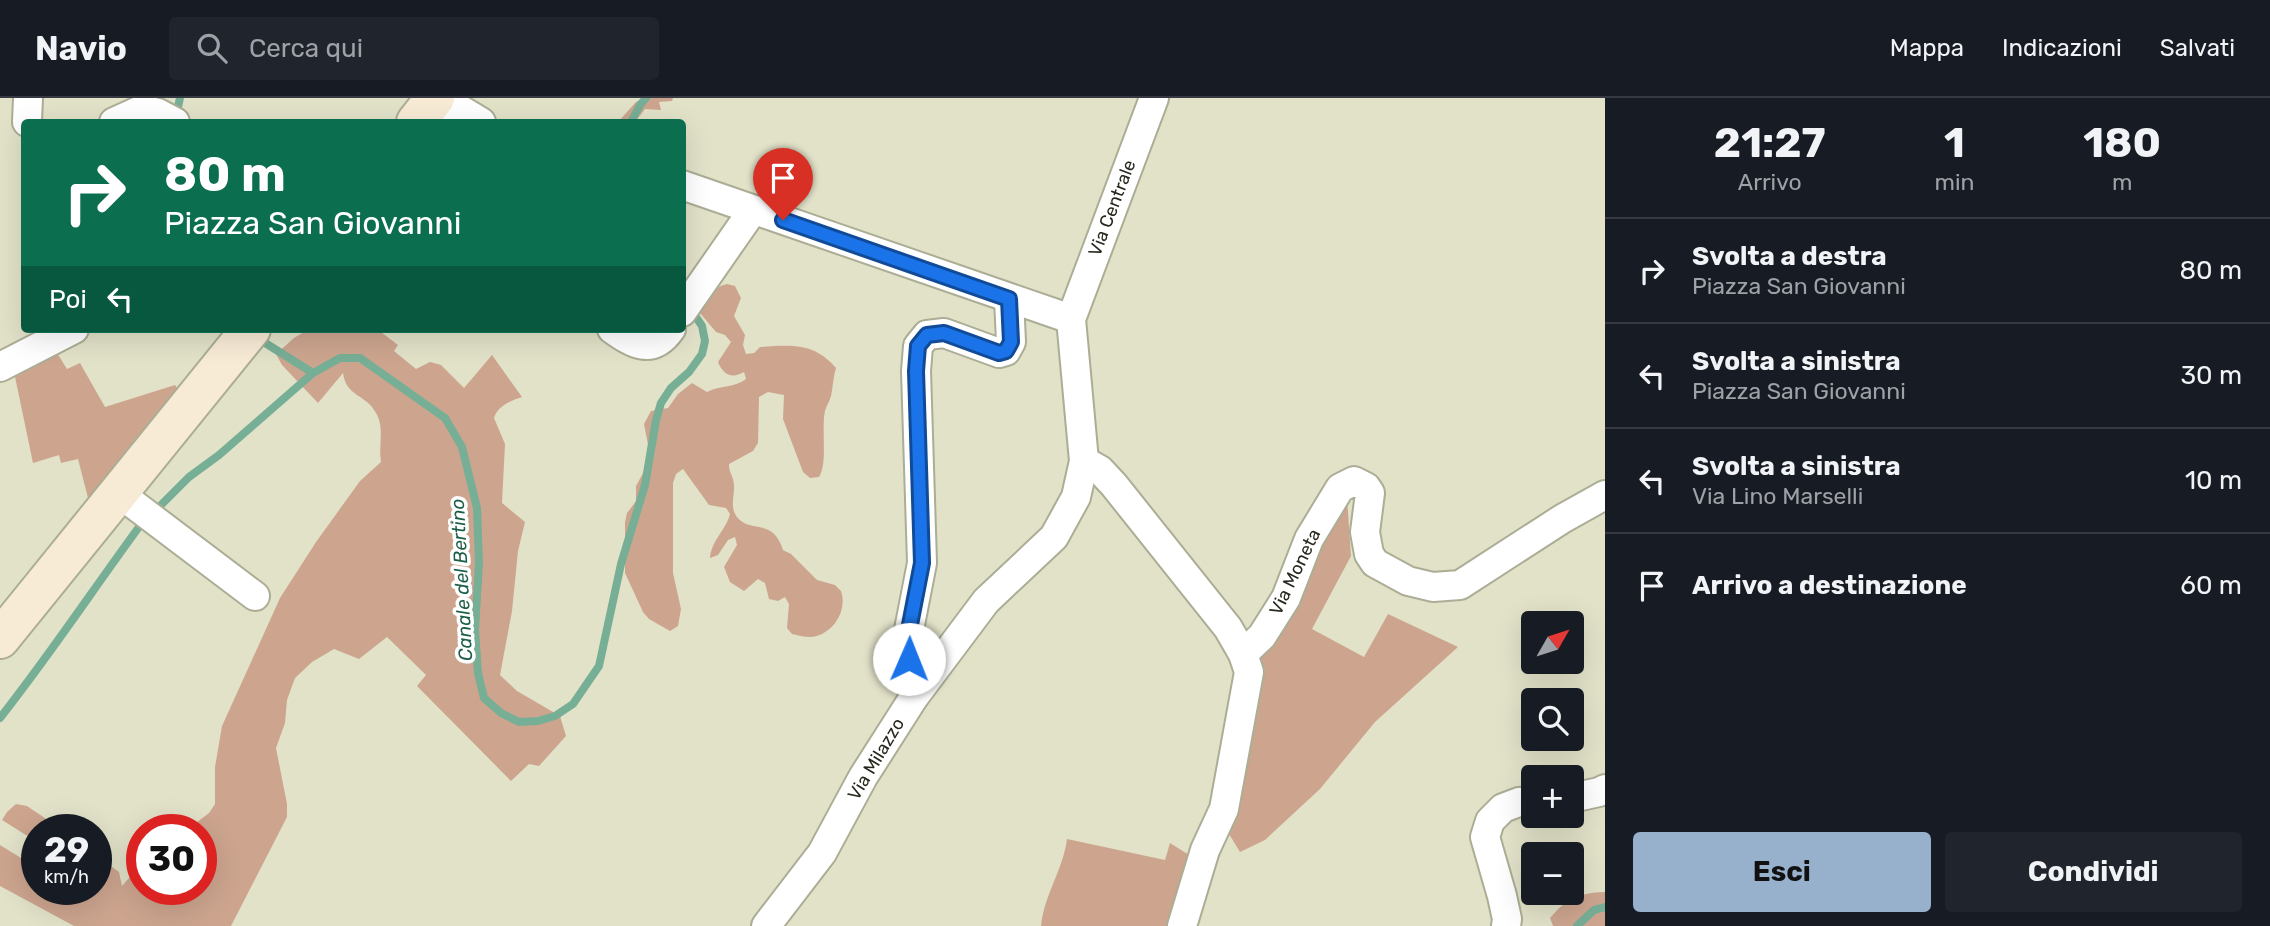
<!DOCTYPE html>
<html lang="it">
<head>
<meta charset="utf-8">
<style>
	body { margin:0; font-family:Rubik,sans-serif; background:#20242c; color:#f1f3f6; height:100vh; display:flex; flex-direction:column; font-size:26px; white-space:nowrap }
	* { box-sizing:border-box; margin:0 }
	p { font-size:23px; color:#9ea1a6 }
	.icon { flex:none; width:38px; height:38px; fill:none; stroke:currentColor; stroke-width:2; stroke-linecap:round; stroke-linejoin:round }
	.map { position:relative; flex:1; overflow:hidden }
	.sheet { display:flex; flex-direction:column; background:#171b24; width:665px }
	.sheet>* { flex:none }
	.hud { position:absolute; left:21px; top:21px; width:665px; height:214px; border-radius:7px; box-shadow:0 7px 28px #0002; background:#0b6e4f; color:#fff; overflow:hidden }
	.needle { width:46px; rotate:51deg }
	.controls { position:absolute; left:1521px; top:513px; display:grid; gap:14px }
	.controls a { display:grid; place-items:center; width:63px; height:63px; border-radius:7px; background:#171b24; box-shadow:0 7px 28px #0002; font-size:35px }
	.speed { position:absolute; left:21px; top:716px; display:flex; gap:14px; font-size:35px; font-weight:700; text-align:center }
	.speed>* { display:grid; place-content:center; width:91px; height:91px; border-radius:50%; background:#171b24; box-shadow:0 7px 28px #0002; line-height:1 }
	.speed small { font-size:18px; font-weight:400 }
	.speed .limit { border:10px solid #d22; background:#fff; color:#111 }
	.pin { position:absolute; display:grid; place-items:center; width:60px; height:60px; color:#fff; margin:-72px -30px; border-radius:50% 50% 50% 0; rotate:-45deg; box-shadow:0 0 7px #0007 }
	.pin .icon { rotate:45deg }
	.me { position:absolute; width:77px; margin:-38px; rotate:1deg; stroke-linejoin:round; filter:drop-shadow(0 0 5px #0008) }
	.turn { display:flex; align-items:center; gap:24px; height:147px; padding:0 28px; font-size:32px }
	.turn .icon { width:91px; height:91px; stroke-width:2.5 }
	.turn b { display:block; font-size:49px; line-height:60px }
	.then { display:flex; align-items:center; height:66px; padding:0 28px; background:#0003; gap:14px; font-size:26px }
	.eta { display:flex; justify-content:space-evenly; align-items:center; height:119px; text-align:center }
	.eta b { font-size:42px; font-weight:700; line-height:49px }
	.button { display:flex; gap:14px; margin-top:auto; padding:14px 28px }
	.button a { flex:1; height:80px; border-radius:7px; background:#97b1cc; color:#111; font-size:28px; font-weight:700; line-height:80px; text-align:center }
	.button a+a { background:#20242c; color:#f1f3f6 }
	ul { padding:0; list-style:none }
	li { display:flex; align-items:center; gap:21px; height:105px; padding:0 28px; border-top:2px solid #363941 }
	li div { flex:1 }
	li b { display:block; font-size:26px }
	li em { font-style:normal }
	header { display:flex; align-items:center; gap:42px; box-sizing:border-box; height:98px; padding:0 35px; background:#171b24; border-bottom:2px solid #363941 }
	header strong { font-size:33px }
	nav { display:flex; gap:38px; margin-inline-start:auto; font-size:24px }
	.search { width:490px; height:63px; background:#20242c; display:flex; align-items:center; gap:18px; box-sizing:border-box; padding:0 24px; border-radius:7px; color:#9ea1a6; font-size:26px }
	main { display:flex; flex:1; min-height:0 }
	.map>svg:first-child { display:block }
</style>
</head>
<body>
<header>
<strong>Navio</strong>
<div class="search"><svg class="icon" aria-label="search" viewBox="0 0 24 24"><circle cx="10" cy="10" r="6"/><path d="M15 15l6 6"/></svg>Cerca qui</div>
<nav><a>Mappa</a><a>Indicazioni</a><a>Salvati</a></nav>
</header>
<main>
<div class="map">
<svg width="1605" height="828" viewBox="0 0 1605 828">
	<rect width="100%" height="100%" fill="#e2e2c9"/>
	<g fill="#cda58f">
		<path d="M 645,0 L 673,0 L 672,3 L 659,4 L 661,12 L 645,11 L 635,24 L 618,24 L 636,4 Z"/>
		<path d="M 727,186 L 735,188 L 741,200 L 734,218 L 745,237 L 743,247 L 746,256 L 754,255 L 760,249 C 791,247 814,244 836,270 C 833,280 833,289 831,298 C 830,303 826,308 825,313 C 821,332 828,365 819,379 L 810,380 L 803,374 L 783,321 L 784,297 L 768,294 L 759,299 L 758,345 L 753,353 L 729,366 C 729,373 731,375 733,381 C 737,394 728,407 737,419 C 750,436 773,419 783,452 L 791,456 L 817,482 L 835,487 L 841,493 C 848,513 832,538 810,539 C 804,539 798,537 792,536 L 787,530 L 789,506 L 785,499 L 778,503 L 769,501 L 765,485 L 758,481 L 744,493 L 730,484 L 724,469 L 737,447 L 735,439 L 728,442 L 718,457 L 710,460 C 711,443 726,432 730,416 L 726,410 L 709,407 L 683,371 L 676,376 L 673,385 L 673,475 L 681,511 L 678,528 L 670,533 L 649,521 L 643,514 L 625,475 L 625,424 L 627,415 L 636,403 L 636,388 L 648,366 L 650,357 L 644,326 L 651,313 L 668,310 L 678,296 L 692,285 L 707,294 C 720,287 735,290 746,281 L 744,274 C 732,281 723,277 718,264 L 731,244 L 725,237 L 716,234 L 700,215 C 704,201 713,189 727,186 Z"/>
		<path d="M 309,231 L 377,231 L 398,247 L 394,253 L 416,271 L 430,264 L 441,267 L 464,290 L 492,257 L 522,299 C 511,303 498,307 494,320 L 505,346 L 502,405 L 525,424 L 518,453 L 512,513 L 500,577 L 517,593 L 560,618 L 566,638 L 539,668 L 529,666 L 511,683 L 417,588 L 426,577 L 387,539 L 359,561 L 334,551 L 312,564 L 295,580 L 287,602 L 285,625 L 276,650 L 287,706 L 287,719 L 231,828 L 74,828 L 0,788 L 0,747 L 26,763 L 37,750 L 37,791 L 96,791 L 96,757 L 119,774 L 122,788 L 142,765 L 142,791 L 201,791 L 201,732 L 176,731 L 188,731 L 209,715 L 215,706 L 215,669 L 222,628 L 280,500 L 316,444 L 360,383 L 381,364 C 378,347 385,331 376,315 C 366,296 346,299 343,275 L 318,305 L 282,267 L 276,256 L 294,240 Z"/>
		<path d="M 57,255 L 67,271 L 80,265 L 105,309 L 175,287 L 180,294 L 93,403 L 88,400 L 78,361 L 61,365 L 59,357 L 33,365 L 14,274 Z"/>
		<path d="M 1347,399 L 1351,458 L 1312,531 L 1364,559 L 1388,516 L 1458,549 L 1375,624 L 1320,691 L 1265,742 L 1240,754 L 1226,731 L 1235,712 L 1260,558 L 1283,534 L 1295,507 L 1312,448 Z"/>
		<path d="M 16,706 L 27,708 L 61,731 L 37,732 L 37,744 L 2,722 L 7,714 Z"/>
		<path d="M 1067,741 L 1165,762 L 1170,745 L 1189,757 L 1171,828 L 1041,828 C 1044,797 1063,772 1067,741 Z"/>
		<path d="M 1605,794 L 1605,828 L 1553,828 L 1550,820 C 1567,800 1578,795 1605,794 Z"/>
	</g>
	<g fill="none" stroke-linecap="round" stroke-linejoin="round">
		<g stroke="#77ae96" stroke-width="8">
			<path d="M 176,18 L 180,0"/>
			<path d="M 631,24 L 640,7 L 646,0"/>
			<path d="M 262,243 L 313,275"/>
			<path d="M 162,406 L 189,379 L 219,357 L 313,275 L 340,260 L 360,260 L 445,320 L 462,349 L 477,410 L 479,464 L 475,532 L 478,575 L 484,600 L 501,615 L 519,624 L 538,623 L 555,618 L 573,606 L 599,568 L 621,466 L 645,387 L 656,322 L 661,305 L 671,290 L 689,274 L 702,256 L 705,243 L 702,228 L 690,210"/>
			<path d="M 0,620 C 49,558 92,493 139,429"/>
			<path d="M 1577,828 L 1594,812 L 1605,809"/>
		</g>
		<defs>
			<g id="street">
				<path d="M 27,24 L 28,0"/>
				<path d="M 114,24 L 143,11 L 158,15 L 175,24"/>
				<path d="M 432,24 L 428,11 L 456,9 L 481,24"/>
				<path d="M 682,87 L 1071,221"/>
				<path d="M 682,214 L 753,112"/>
				<path d="M 612,231 C 633,246 652,258 671,231"/>
				<path d="M 0,269 L 74,231"/>
				<path d="M 1084,363 L 1100,372 L 1114,387 L 1228,530 L 1243,556 L 1249,574 L 1224,711 L 1205,752 L 1182,828"/>
				<path d="M 120,396 L 255,498"/>
				<path d="M 1243,556 L 1262,538 L 1286,500 L 1309,441 L 1340,390 L 1354,383 L 1366,389 L 1370,395 L 1365,434 L 1369,456 L 1375,465 L 1408,483 L 1433,489 L 1460,487 L 1562,421 L 1605,397"/>
				<path d="M 914,599 L 907,542 L 922,465 L 916,273 L 918,248 L 927,237 L 944,235 L 999,255 L 1006,253 L 1011,244 L 1009,201"/>
				<path d="M 1572,700 L 1599,694 L 1605,691"/>
				<path d="M 766,828 L 822,755 L 863,679 L 914,599 L 986,503 L 1054,439 L 1076,399 L 1084,363 L 1071,221 L 1154,0"/>
				<path d="M 1506,828 L 1507,821 L 1502,798 L 1485,739 L 1490,723 L 1503,710 L 1519,704 L 1533,703"/>
			</g>
			<g id="secondary">
				<path d="M 416,24 L 435,0"/>
				<path d="M 0,541 L 251,231"/>
			</g>
		</defs>
		<use href="#street" stroke="#acad95" stroke-width="32"/>
		<use href="#secondary" stroke="#acad95" stroke-width="42"/>
		<use href="#street" stroke="#fff" stroke-width="28"/>
		<use href="#secondary" stroke="#f8ebd6" stroke-width="38"/>
	</g>
	<g fill="none" stroke-linecap="round" stroke-linejoin="round">
		<defs>
			<path id="route" d="M 783,122 L 1009,201 L 1011,244 L 1006,253 L 999,255 L 944,235 L 927,237 L 918,248 L 916,273 L 922,465 L 907,542 L 909,561"/>
		</defs>
		<use href="#route" stroke="#114b97" stroke-width="18"/>
		<use href="#route" stroke="#1a73e8" stroke-width="12"/>
	</g>
	<g text-anchor="middle" stroke-width="7" stroke-linejoin="round" paint-order="stroke">
		<g font-size="18" fill="#28281f" stroke="#fff">
			<text transform="translate(1112 110) rotate(-69)" y="6">Via Centrale</text>
			<text transform="translate(1295 474) rotate(-64)" y="6">Via Moneta</text>
			<text transform="translate(876 661) rotate(-59)" y="6">Via Milazzo</text>
		</g>
		<g font-size="19" font-style="italic" fill="#1c5f47" stroke="#fff">
			<text transform="translate(461 482) rotate(-93)" y="7">Canale del Bertino</text>
		</g>
	</g>
</svg>
<div class="controls">
<a><svg class="needle" viewBox="-14 -14 28 28"><path d="M0-13l5 13h-10z" fill="#e53935"/><path d="M0 13l5-13h-10z" fill="#9ea1a6"/></svg></a>
<a><svg class="icon" aria-label="search" viewBox="0 0 24 24"><circle cx="10" cy="10" r="6"/><path d="M15 15l6 6"/></svg></a>
<a>+</a>
<a>−</a>
</div>
<div class="speed"><div>29<small>km/h</small></div><div class="limit">30</div></div>
<div class="pin" style="left:783px;top:122px;background:#d93025"><svg class="icon" aria-label="arrive" viewBox="0 0 24 24"><path d="M6 21V4h12l-3 4 3 4H6"/></svg></div>
<svg class="me" style="left:909px;top:561px" viewBox="-20 -20 40 40"><circle r="19" fill="#fff"/><path d="M0-13L10 11 0 6-10 11z" fill="#1a73e8"/></svg>
<div class="hud">
<div class="turn"><svg class="icon" aria-label="right" viewBox="0 0 24 24"><path d="M7 20v-9h11M14 6l5 5-5 5"/></svg><div><b>80 m</b>Piazza San Giovanni</div></div>
<div class="then">Poi<svg class="icon" aria-label="left" viewBox="0 0 24 24"><path d="M17 20v-9H6M10 6l-5 5 5 5"/></svg></div>
</div>
</div>
<section class="sheet">
<div class="eta">
<div><b>21:27</b><p>Arrivo</p></div>
<div><b>1</b><p>min</p></div>
<div><b>180</b><p>m</p></div>
</div>
<ul>
<li><svg class="icon" aria-label="right" viewBox="0 0 24 24"><path d="M7 20v-9h11M14 6l5 5-5 5"/></svg><div><b>Svolta a destra</b><p>Piazza San Giovanni</p></div><em>80 m</em></li>
<li><svg class="icon" aria-label="left" viewBox="0 0 24 24"><path d="M17 20v-9H6M10 6l-5 5 5 5"/></svg><div><b>Svolta a sinistra</b><p>Piazza San Giovanni</p></div><em>30 m</em></li>
<li><svg class="icon" aria-label="left" viewBox="0 0 24 24"><path d="M17 20v-9H6M10 6l-5 5 5 5"/></svg><div><b>Svolta a sinistra</b><p>Via Lino Marselli</p></div><em>10 m</em></li>
<li><svg class="icon" aria-label="arrive" viewBox="0 0 24 24"><path d="M6 21V4h12l-3 4 3 4H6"/></svg><div><b>Arrivo a destinazione</b></div><em>60 m</em></li>
</ul>
<div class="button"><a>Esci</a><a>Condividi</a></div>
</section>
</main>
</body>
</html>
